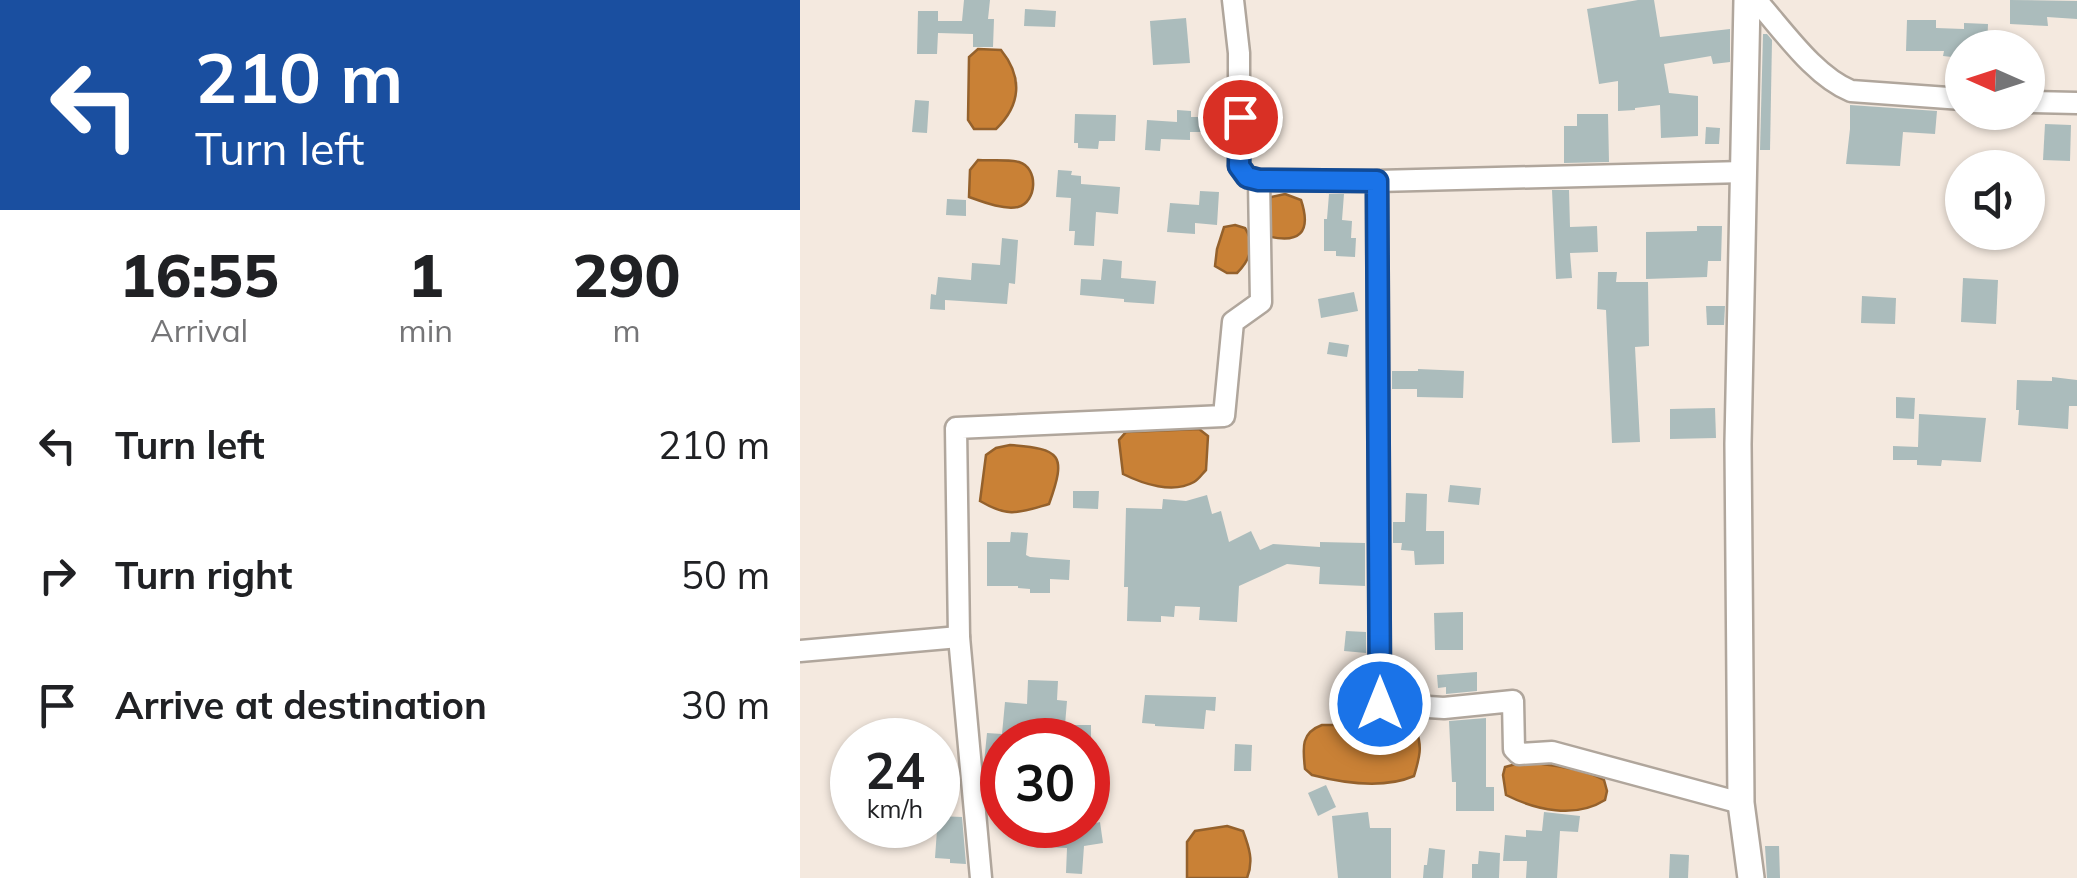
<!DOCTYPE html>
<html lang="en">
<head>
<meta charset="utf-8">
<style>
	body { margin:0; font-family:Mulish,sans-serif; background:#f6f6f6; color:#202124; height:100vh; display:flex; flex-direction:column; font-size:38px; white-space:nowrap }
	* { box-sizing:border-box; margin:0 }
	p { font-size:32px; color:#757577 }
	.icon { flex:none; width:55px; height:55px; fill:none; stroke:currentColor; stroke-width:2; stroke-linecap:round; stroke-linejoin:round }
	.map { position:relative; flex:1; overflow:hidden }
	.sheet { display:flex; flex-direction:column; background:#fff; width:800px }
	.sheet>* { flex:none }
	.hud { background:#1a4fa0; color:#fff; overflow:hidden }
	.needle { width:65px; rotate:273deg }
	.fabs { position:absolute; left:1145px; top:30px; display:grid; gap:20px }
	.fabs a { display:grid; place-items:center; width:100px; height:100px; border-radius:50%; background:#fff; box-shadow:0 2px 8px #0004; font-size:50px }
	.speed { position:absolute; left:30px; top:718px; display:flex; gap:20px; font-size:50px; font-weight:700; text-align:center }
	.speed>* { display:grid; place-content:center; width:130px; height:130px; border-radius:50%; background:#fff; box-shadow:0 2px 8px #0004; line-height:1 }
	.speed small { font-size:25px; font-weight:400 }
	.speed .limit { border:15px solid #d22; background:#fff; color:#111 }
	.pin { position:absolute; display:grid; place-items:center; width:85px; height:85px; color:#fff; margin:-42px; border:5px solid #fff; border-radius:50%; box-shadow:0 2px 10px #0007 }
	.me { position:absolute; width:110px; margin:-55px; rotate:0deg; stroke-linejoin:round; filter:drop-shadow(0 0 8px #0008) }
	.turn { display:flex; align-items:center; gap:35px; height:210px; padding:0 30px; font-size:45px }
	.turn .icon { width:130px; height:130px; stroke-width:2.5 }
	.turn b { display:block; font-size:70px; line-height:85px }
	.eta { display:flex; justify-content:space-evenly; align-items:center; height:170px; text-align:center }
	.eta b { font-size:60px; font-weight:800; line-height:70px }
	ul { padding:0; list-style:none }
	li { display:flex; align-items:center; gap:30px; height:130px; padding:0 30px }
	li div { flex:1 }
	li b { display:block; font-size:38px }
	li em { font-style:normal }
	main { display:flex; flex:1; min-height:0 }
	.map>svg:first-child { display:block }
</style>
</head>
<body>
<main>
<section class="sheet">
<div class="hud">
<div class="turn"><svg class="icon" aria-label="left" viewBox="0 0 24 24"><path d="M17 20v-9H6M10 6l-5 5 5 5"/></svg><div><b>210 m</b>Turn left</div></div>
</div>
<div class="eta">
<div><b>16:55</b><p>Arrival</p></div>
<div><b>1</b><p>min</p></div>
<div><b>290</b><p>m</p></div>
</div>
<ul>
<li><svg class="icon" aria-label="left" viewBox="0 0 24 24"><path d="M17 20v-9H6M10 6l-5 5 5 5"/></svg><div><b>Turn left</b></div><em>210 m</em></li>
<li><svg class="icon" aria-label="right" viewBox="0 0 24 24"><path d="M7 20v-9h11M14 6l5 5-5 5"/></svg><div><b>Turn right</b></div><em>50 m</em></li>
<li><svg class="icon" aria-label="arrive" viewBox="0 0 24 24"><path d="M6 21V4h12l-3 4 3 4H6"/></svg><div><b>Arrive at destination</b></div><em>30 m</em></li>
</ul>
</section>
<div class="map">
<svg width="1277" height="878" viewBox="0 0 1277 878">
	<rect width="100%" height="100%" fill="#f4e9df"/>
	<g fill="#c98136" stroke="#94612c" stroke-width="2.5">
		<path d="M 178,49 L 201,50 C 223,77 221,105 196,129 L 174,129 L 168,120 L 169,57 Z"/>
		<path d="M 178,160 C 191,161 206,159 219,162 C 239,168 237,202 218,207 C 203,210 183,202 169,197 L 170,170 Z"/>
		<path d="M 485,194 L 501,200 C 512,233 499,244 467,236 L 471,197 Z"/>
		<path d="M 435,225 L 445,228 C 456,245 450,260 437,273 L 427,273 L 415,266 L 417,249 L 424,227 Z"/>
		<path d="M 399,429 L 408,436 L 406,470 C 402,474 399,479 394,482 C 373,494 343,484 323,474 L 319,440 L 326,432 Z"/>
		<path d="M 210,445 C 261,449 267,454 249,504 C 218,513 209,518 180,501 L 186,455 L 196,448 Z"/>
		<path d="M 522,725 L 602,725 L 616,730 C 623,747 619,759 614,776 C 584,789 543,783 512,775 L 505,769 C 503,749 500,733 522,725 Z"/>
		<path d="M 727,761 C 754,767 780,767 804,780 L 807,791 L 805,800 C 775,819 736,810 706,795 L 703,775 L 705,767 Z"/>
		<path d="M 427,826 L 443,831 C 449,847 454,861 447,878 L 387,878 L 387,842 L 395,831 Z"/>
	</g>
	<g fill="#abbcbc">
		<path d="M 164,0 L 190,0 L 188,19 L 194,19 L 193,47 L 173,47 L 173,34 L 138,33 L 137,54 L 117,54 L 118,11 L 138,11 L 138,21 L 162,21 Z"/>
		<path d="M 838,0 L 854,0 L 860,37 L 930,29 L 930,62 L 913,64 L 911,56 L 864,64 L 869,93 L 898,96 L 898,136 L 861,138 L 860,105 L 835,108 L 835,110 L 818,111 L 818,81 L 799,84 L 787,9 Z"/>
		<path d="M 1210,0 L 1277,1 L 1277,19 L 1247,17 L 1248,26 L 1210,24 Z"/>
		<path d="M 225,9 L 256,11 L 255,27 L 224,26 Z"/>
		<path d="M 386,18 L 390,63 L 353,65 L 350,21 Z"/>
		<path d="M 1107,20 L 1136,20 L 1136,28 L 1164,29 L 1164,23 L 1188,24 L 1187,48 L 1161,48 L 1161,58 L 1143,56 L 1144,51 L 1106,51 Z"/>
		<path d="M 963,34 L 967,34 L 972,40 L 970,150 L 960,150 Z"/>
		<path d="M 115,100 L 129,101 L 127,133 L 112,132 Z"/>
		<path d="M 1050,105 L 1137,111 L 1135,134 L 1103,132 L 1100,166 L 1046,164 L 1050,129 Z"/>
		<path d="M 377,110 L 391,111 L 391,117 L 402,117 L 401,132 L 390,132 L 390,140 L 361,139 L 360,151 L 345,150 L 347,120 L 377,122 Z"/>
		<path d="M 275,114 L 316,115 L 315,141 L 299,141 L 298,149 L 278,148 L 278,143 L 274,143 Z"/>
		<path d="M 777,114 L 808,114 L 809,162 L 764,163 L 764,126 L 777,126 Z"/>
		<path d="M 1245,124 L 1271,125 L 1270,161 L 1243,160 Z"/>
		<path d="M 906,127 L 920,128 L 919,144 L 905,144 Z"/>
		<path d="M 258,170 L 272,171 L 271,175 L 281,176 L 281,184 L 320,187 L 318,214 L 296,212 L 294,246 L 274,245 L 275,231 L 269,231 L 271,198 L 256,197 Z"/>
		<path d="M 752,190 L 769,190 L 770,227 L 797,226 L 798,252 L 770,253 L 772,278 L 756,279 Z"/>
		<path d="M 400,191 L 419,192 L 417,225 L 395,223 L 395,234 L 367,232 L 370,203 L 399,205 Z"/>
		<path d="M 529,194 L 544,194 L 542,220 L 552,221 L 551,238 L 556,238 L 555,257 L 536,256 L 536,251 L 524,251 L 524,219 L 527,219 Z"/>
		<path d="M 147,199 L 166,200 L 166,216 L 146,215 Z"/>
		<path d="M 897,226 L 922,226 L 921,261 L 908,261 L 907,277 L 846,279 L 846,232 L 897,231 Z"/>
		<path d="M 202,238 L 218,240 L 215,284 L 209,283 L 207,304 L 145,300 L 145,310 L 130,309 L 131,294 L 136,295 L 138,277 L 171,280 L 172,263 L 200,265 Z"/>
		<path d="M 303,259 L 322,261 L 321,278 L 356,281 L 354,304 L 324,302 L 324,299 L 280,295 L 281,279 L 301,280 Z"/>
		<path d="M 798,272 L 817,272 L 816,282 L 848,282 L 849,346 L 835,347 L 840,442 L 812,443 L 806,310 L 797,309 Z"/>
		<path d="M 1163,278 L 1198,280 L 1196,324 L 1161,322 Z"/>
		<path d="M 554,292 L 558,311 L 521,318 L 518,299 Z"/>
		<path d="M 1062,296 L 1096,298 L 1095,324 L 1061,323 Z"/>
		<path d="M 906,306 L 925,306 L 924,325 L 907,325 Z"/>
		<path d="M 529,342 L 549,345 L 547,357 L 527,354 Z"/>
		<path d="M 618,369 L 664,371 L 663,398 L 617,397 L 617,389 L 592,389 L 592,371 L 618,371 Z"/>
		<path d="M 1252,377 L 1277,380 L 1277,406 L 1269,406 L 1268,429 L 1218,425 L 1219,410 L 1216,410 L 1217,380 L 1252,381 Z"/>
		<path d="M 1096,397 L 1115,398 L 1114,419 L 1096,418 Z"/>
		<path d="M 915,408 L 916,438 L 870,439 L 870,409 Z"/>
		<path d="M 1119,414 L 1186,418 L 1181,462 L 1142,460 L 1141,466 L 1117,465 L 1117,460 L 1093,460 L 1093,446 L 1118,447 Z"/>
		<path d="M 650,485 L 681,488 L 679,505 L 648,502 Z"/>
		<path d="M 273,491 L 299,491 L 298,509 L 273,508 Z"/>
		<path d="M 606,493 L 627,494 L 626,531 L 644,531 L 644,564 L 615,565 L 614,551 L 601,550 L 602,543 L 593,543 L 593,522 L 605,522 Z"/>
		<path d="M 407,495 L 412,514 L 421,511 L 429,542 L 451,531 L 460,550 L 473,544 L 520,547 L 520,542 L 565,543 L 565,586 L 519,584 L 520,567 L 487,564 L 439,586 L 437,622 L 399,620 L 400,607 L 375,606 L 374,617 L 361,616 L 361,622 L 327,621 L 328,587 L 324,587 L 326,508 L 362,509 L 363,499 L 386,501 Z"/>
		<path d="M 211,532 L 228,533 L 226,555 L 230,557 L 270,560 L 269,580 L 250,579 L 250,593 L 230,593 L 230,589 L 218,588 L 218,586 L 187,586 L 187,542 L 210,542 Z"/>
		<path d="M 663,612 L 663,650 L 635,650 L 634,613 Z"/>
		<path d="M 546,631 L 566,632 L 566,653 L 544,651 Z"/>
		<path d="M 677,672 L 677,691 L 646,694 L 646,687 L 638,688 L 637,675 Z"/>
		<path d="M 228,680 L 258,681 L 257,700 L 267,701 L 265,725 L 291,725 L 291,740 L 202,740 L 202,775 L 189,774 L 189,769 L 185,768 L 184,763 L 187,733 L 202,734 L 205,702 L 227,704 Z"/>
		<path d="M 345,695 L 416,697 L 415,711 L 406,710 L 404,729 L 355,726 L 355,724 L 342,723 Z"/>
		<path d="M 686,718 L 686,787 L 694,787 L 694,811 L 656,811 L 656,782 L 652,782 L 649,721 Z"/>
		<path d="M 435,744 L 452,745 L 451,771 L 434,771 Z"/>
		<path d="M 526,785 L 536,807 L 518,816 L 508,793 Z"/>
		<path d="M 568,812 L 570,828 L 591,828 L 591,878 L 538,878 L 532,816 Z"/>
		<path d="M 744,812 L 780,816 L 778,832 L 760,831 L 757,878 L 726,878 L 727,861 L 703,861 L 705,835 L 726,837 L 726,830 L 742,831 Z"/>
		<path d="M 138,816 L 162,817 L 166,864 L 150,863 L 150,859 L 135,858 Z"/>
		<path d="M 300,822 L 303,843 L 284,846 L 282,874 L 266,873 L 267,848 L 249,847 L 250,825 L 288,825 Z"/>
		<path d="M 965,846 L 979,846 L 980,878 L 967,878 Z"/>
		<path d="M 629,848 L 645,850 L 643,878 L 623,878 L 624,865 L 627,865 Z"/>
		<path d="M 679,851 L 700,853 L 699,878 L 672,878 L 672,864 L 678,864 Z"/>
		<path d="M 870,854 L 889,855 L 888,878 L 869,878 Z"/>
	</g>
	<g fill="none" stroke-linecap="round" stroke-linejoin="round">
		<defs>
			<g id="minor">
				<path d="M 433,0 L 439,53 L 439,166 L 447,177 L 459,180 L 577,181 L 944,172"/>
				<path d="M 956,0 C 983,30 1014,76 1051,91 L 1162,99"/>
				<path d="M 1228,102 L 1277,103"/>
				<path d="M 577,181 L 580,704 L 644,708 L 713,701 L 714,749 L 719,754 L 752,752 L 941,803"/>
				<path d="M 0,651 L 159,637"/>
				<path d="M 181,878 L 159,637 L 156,428 L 424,416 L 433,322 L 461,302 L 459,180"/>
			</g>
			<path id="tertiary" d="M 947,0 L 938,444 L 941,803 L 951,878"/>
		</defs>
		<use href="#minor" stroke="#b0a69c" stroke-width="25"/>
		<use href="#tertiary" stroke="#b0a69c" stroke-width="30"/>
		<use href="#minor" stroke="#fff" stroke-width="20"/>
		<use href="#tertiary" stroke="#fff" stroke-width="25"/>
	</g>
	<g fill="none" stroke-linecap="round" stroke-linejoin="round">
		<defs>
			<path id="route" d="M 440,117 L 439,166 L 447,177 L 459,180 L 577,181 L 580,704"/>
		</defs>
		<use href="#route" stroke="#114b97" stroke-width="25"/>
		<use href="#route" stroke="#1a73e8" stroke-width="18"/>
	</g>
</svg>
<div class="fabs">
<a><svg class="needle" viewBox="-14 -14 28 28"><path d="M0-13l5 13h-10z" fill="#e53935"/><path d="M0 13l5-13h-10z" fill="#757577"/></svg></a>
<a><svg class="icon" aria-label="sound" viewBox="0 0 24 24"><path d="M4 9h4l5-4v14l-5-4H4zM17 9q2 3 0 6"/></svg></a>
</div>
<div class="speed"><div>24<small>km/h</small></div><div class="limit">30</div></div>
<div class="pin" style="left:440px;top:117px;background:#d93025"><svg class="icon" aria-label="arrive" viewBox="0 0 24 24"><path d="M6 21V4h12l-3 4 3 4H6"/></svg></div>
<svg class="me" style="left:580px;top:704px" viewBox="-20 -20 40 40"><circle r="17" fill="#1a73e8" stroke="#fff" stroke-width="3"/><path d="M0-11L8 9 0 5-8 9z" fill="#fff"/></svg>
</div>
</main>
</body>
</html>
